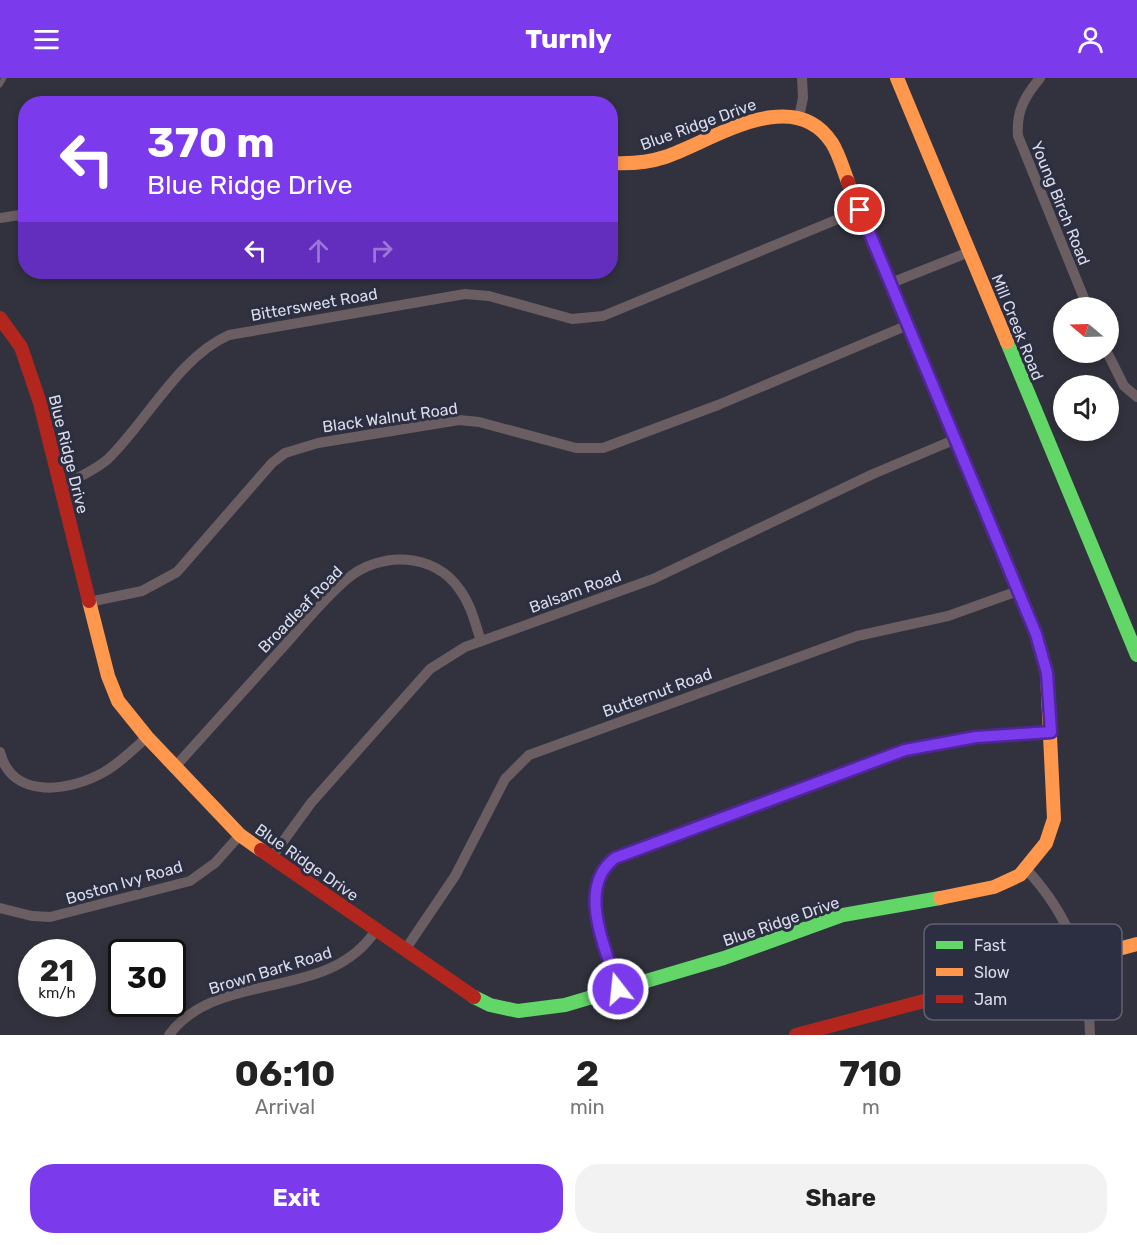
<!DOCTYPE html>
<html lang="en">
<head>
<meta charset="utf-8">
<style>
	body { margin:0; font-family:Rubik,sans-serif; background:#f2f2f2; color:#222; height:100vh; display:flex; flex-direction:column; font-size:22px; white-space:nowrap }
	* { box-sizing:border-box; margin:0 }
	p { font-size:20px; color:#767676 }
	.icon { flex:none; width:33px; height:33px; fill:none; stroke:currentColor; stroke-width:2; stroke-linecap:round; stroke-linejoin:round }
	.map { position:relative; height:957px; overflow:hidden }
	.panel { display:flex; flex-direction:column; background:#fff; flex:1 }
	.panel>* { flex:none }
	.hud { position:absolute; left:18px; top:18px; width:600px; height:183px; border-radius:24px; box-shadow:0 3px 9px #0003; background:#7c3aed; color:#fff; overflow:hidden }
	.needle { width:39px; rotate:289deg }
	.tools { position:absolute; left:1053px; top:219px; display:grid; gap:12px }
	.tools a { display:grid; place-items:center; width:66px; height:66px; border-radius:50%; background:#fff; box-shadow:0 3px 9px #0003; font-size:30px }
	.speed { position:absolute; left:18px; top:861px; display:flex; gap:12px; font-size:30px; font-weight:700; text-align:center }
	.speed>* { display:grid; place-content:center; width:78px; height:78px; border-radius:50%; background:#fff; box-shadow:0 3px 9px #0003; line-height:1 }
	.speed small { font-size:15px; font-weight:400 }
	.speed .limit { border:3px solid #111; border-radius:9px; background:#fff; color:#111 }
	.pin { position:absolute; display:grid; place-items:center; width:51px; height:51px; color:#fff; margin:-26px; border:3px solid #fff; border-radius:50%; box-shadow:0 2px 6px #0007 }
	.me { position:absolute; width:66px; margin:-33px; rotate:344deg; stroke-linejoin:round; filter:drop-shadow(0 0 4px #0008) }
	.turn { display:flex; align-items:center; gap:21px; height:126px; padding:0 30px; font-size:27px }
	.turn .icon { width:78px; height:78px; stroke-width:2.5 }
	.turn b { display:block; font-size:42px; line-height:51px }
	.lanes { display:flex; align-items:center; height:57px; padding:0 30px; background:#0003; justify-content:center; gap:30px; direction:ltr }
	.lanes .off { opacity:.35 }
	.eta { display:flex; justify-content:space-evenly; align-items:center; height:102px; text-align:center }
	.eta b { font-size:36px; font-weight:700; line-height:42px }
	.button { display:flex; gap:12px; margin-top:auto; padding:12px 30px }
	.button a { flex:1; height:69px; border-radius:24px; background:#7c3aed; color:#fff; font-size:24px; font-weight:700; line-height:69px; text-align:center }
	.button a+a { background:#f2f2f2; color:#222 }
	header { display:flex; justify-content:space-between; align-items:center; height:78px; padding:0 30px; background:#7c3aed; color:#fff; font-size:27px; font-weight:700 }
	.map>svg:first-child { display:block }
</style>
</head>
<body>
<header><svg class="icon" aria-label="menu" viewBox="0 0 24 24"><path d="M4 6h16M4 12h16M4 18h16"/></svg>Turnly<svg class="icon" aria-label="person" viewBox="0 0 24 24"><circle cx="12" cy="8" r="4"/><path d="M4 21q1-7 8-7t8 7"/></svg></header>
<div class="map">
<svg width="1137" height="957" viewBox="0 0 1137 957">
	<rect width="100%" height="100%" fill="#31323d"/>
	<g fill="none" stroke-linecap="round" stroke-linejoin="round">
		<path stroke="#6b5e62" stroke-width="5" d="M 0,7 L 4,0"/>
		<g stroke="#6b5e62" stroke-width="10">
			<path d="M 1040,0 C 1025,18 1016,33 1018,58 L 1088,230"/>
			<path d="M 799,39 L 803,20 L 802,0"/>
			<path d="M 0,140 L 26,136"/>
			<path d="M 891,205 L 969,174"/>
			<path d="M 1107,274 L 1124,308 L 1137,319"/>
			<path d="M 61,408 C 77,400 94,393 108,381 C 147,343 179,279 229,257 L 465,216 L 489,218 L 572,241 L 603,238 L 860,132"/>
			<path d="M 89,524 L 142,513 L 177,494 L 272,385 L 285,375 L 318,365 L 459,342 L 479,344 L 576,370 L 603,370 L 718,327 L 908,247"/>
			<path d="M 0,674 C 12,723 71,713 104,694 C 120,685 134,671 147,659"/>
			<path d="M 174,690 C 208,652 242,615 275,578 C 299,552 321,523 347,501 C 380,473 435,474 460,512 C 471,527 475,545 481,563"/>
			<path d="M 271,780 L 311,725 L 430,591 L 465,569 L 653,501 L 873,396 L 956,361"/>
			<path d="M 1026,791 C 1072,840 1088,891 1090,957"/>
			<path d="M 0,830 L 32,838 L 50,839 L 190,803 L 215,785 L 240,757"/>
			<path d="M 405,872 L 455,798 L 505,701 L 529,677 L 857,558 L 948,538 L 1018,513"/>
			<path d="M 618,911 C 606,872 575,810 615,780 L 905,672 L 976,659 L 1051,654"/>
			<path d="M 169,957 C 218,890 328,926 376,852"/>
		</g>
		<g stroke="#63d668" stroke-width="14">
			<path d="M 1007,264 L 1137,577"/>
			<path d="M 474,919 L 490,927 L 518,933 L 565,927 L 724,880 L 843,837 L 940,820"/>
		</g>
		<g stroke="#ff974d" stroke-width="14">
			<path d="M 897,0 L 1007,264"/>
			<path d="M 610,85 C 628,86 647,85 665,79 C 712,63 793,5 832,65 C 839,76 843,91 848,104"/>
			<path d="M 89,523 L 108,598 L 118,623 L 147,659 L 240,757 L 261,772"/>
			<path d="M 940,820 L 994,809 L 1020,797 L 1046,765 L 1054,741 L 1047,595 L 1036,556 L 980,421"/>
			<path d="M 999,903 L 1137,866"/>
		</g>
		<g stroke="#b3261e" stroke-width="14">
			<path d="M 848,104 L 980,421"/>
			<path d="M 0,240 L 21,269 L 40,325 L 89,523"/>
			<path d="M 261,772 L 474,919"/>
			<path d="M 796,957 L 999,903"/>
		</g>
	</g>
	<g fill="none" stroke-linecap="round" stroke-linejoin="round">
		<defs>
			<path id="route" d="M 618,911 C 607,872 575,810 615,780 L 905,672 L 976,659 L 1051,654 L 1047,595 L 1036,556 L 860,132"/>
		</defs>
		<use href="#route" stroke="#51269a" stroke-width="15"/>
		<use href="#route" stroke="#7c3aed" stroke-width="10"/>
	</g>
	<g text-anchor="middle" stroke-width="6" stroke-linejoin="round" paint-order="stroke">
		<g font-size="16" fill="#dbdce9" stroke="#2c2e42">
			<text transform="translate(698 46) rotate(-20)" y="6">Blue Ridge Drive</text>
			<text transform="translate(1061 125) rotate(68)" y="6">Young Birch Road</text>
			<text transform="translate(314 226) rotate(-10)" y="6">Bittersweet Road</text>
			<text transform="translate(1018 249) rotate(68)" y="6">Mill Creek Road</text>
			<text transform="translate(390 339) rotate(-8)" y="6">Black Walnut Road</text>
			<text transform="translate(69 376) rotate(76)" y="6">Blue Ridge Drive</text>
			<text transform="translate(575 513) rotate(-20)" y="6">Balsam Road</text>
			<text transform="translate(300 531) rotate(-46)" y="6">Broadleaf Road</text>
			<text transform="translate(657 614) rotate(-20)" y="6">Butternut Road</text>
			<text transform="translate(307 784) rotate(35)" y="6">Blue Ridge Drive</text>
			<text transform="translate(124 804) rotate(-16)" y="6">Boston Ivy Road</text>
			<text transform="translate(781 843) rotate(-19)" y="6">Blue Ridge Drive</text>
			<text transform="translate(270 892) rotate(-17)" y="6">Brown Bark Road</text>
		</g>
	</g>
	<rect x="924" y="846" width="198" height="96" rx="9" fill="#2c2e42" stroke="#616274" stroke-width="1.5"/>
	<rect x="936" y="863" width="27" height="8" fill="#63d668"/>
	<rect x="936" y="890" width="27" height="8" fill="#ff974d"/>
	<rect x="936" y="917" width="27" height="8" fill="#b3261e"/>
	<g font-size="16" fill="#dbdce9">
		<text x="974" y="873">Fast</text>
		<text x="974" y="900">Slow</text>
		<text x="974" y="927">Jam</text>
	</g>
</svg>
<div class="tools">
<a><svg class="needle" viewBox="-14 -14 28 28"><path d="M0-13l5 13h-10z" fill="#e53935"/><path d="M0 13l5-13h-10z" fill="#767676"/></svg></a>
<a><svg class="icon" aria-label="sound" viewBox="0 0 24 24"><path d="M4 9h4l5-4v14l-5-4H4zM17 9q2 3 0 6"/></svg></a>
</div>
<div class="speed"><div>21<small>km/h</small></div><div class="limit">30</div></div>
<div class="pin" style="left:860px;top:132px;background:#d93025"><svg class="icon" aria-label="arrive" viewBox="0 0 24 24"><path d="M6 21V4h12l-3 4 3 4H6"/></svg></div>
<svg class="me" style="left:618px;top:911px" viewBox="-20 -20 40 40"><circle r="17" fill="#7c3aed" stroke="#fff" stroke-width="3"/><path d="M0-11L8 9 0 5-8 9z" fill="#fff"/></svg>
<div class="hud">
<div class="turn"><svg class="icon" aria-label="left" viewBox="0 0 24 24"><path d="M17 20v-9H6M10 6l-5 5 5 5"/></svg><div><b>370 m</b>Blue Ridge Drive</div></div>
<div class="lanes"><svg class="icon" aria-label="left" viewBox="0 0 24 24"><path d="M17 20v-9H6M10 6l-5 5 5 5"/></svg><svg class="icon off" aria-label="ahead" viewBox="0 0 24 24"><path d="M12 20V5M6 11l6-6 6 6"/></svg><svg class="icon off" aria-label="right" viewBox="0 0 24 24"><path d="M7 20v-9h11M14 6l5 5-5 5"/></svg></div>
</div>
</div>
<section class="panel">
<div class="eta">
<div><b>06:10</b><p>Arrival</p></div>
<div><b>2</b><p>min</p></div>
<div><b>710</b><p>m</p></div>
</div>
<div class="button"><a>Exit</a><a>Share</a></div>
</section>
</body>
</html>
